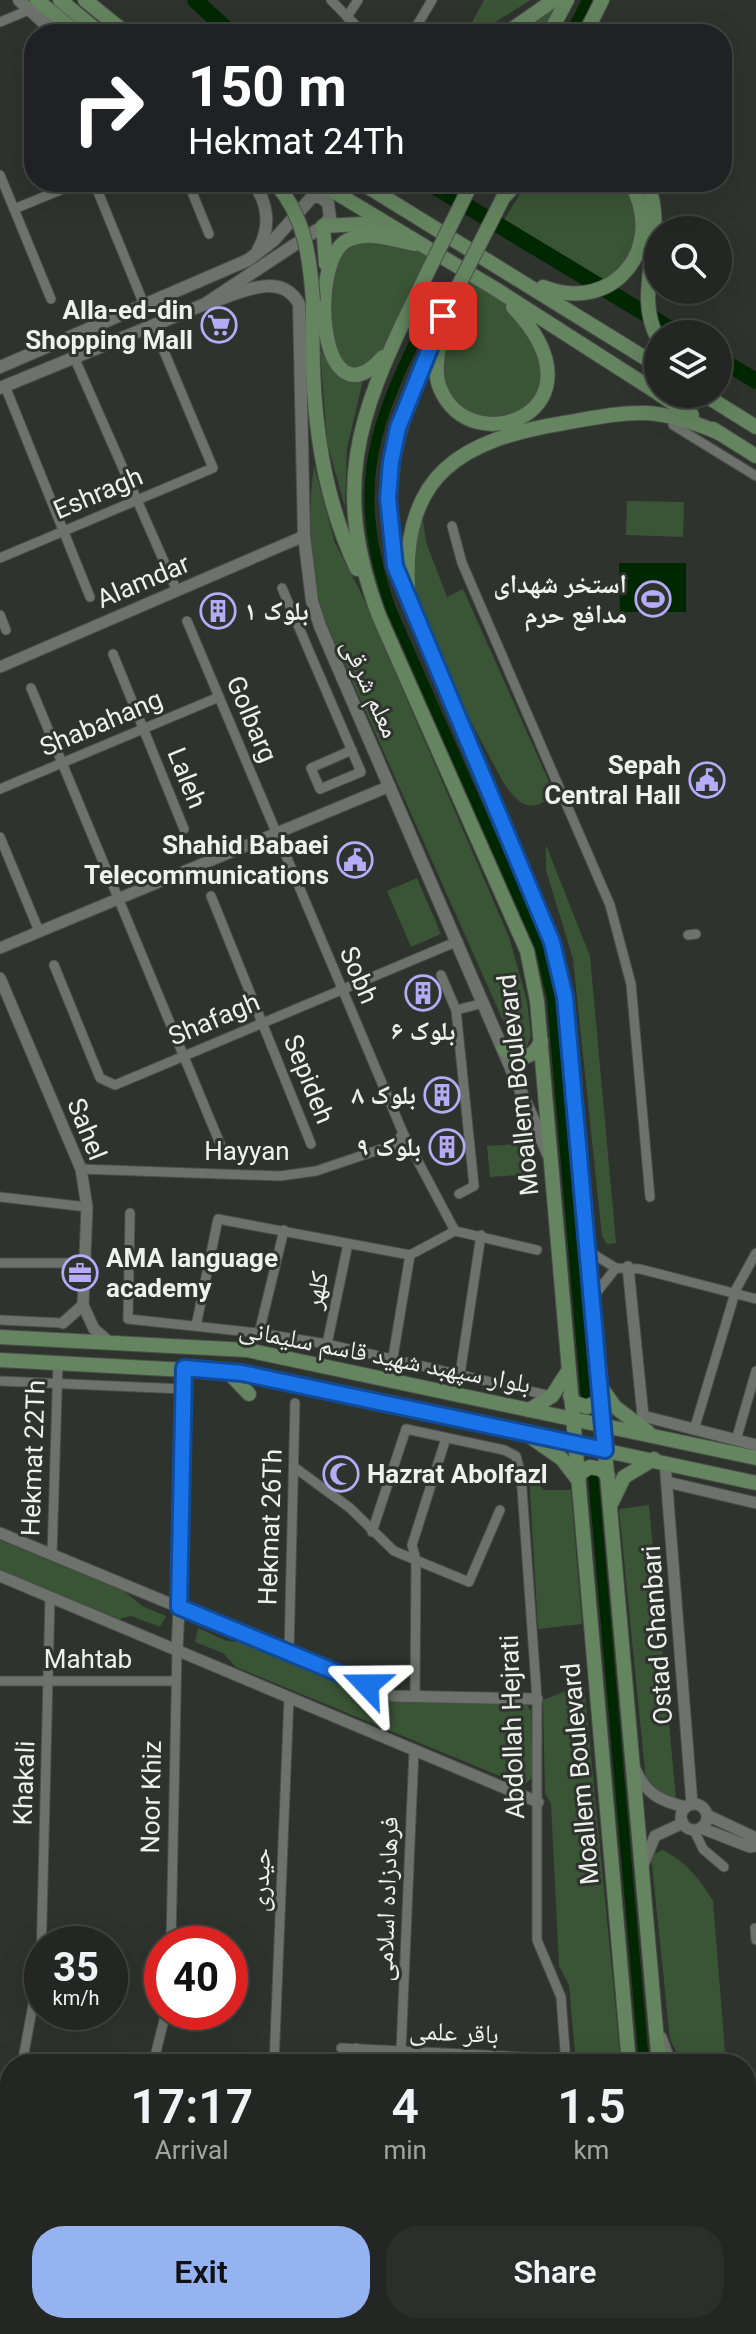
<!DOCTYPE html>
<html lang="en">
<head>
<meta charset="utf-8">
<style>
	body { margin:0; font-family:Roboto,"Noto Naskh Arabic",sans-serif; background:#2b2e2a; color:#f1f3f6; height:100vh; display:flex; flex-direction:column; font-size:30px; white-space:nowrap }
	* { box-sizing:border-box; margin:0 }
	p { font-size:26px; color:#a3a5a5 }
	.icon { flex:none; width:44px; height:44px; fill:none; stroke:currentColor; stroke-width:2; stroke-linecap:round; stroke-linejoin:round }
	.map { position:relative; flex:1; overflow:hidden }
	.panel { position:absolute; left:0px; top:2054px; width:756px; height:280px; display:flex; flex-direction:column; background:#232622; border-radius:32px 32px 0 0; box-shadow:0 8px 32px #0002,0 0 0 2px #404340 }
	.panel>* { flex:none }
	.banner { position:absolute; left:24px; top:24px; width:708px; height:168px; border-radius:32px; box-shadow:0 8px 32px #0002,0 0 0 2px #404340; background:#202124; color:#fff; overflow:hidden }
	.tools { position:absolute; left:644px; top:216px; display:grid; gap:16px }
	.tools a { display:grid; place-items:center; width:88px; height:88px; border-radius:50%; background:#232622; box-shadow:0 8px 32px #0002,0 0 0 2px #404340; font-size:40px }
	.speed { position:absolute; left:24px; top:1926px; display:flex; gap:16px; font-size:40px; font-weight:700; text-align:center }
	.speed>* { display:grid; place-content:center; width:104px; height:104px; border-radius:50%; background:#232622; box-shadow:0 8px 32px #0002,0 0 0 2px #404340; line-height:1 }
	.speed small { font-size:20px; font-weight:400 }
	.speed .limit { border:12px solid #d22; background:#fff; color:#111 }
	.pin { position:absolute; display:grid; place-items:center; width:68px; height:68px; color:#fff; margin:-34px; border-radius:16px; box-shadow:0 4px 12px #0006 }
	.me { position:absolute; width:88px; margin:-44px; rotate:293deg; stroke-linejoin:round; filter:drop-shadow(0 0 6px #0008) }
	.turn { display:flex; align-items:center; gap:28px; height:168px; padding:0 32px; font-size:36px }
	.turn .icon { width:104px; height:104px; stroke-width:2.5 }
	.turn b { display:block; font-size:56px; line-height:68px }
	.eta { display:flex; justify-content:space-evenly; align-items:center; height:136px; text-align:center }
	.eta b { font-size:48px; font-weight:600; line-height:56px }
	.primary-button { display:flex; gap:16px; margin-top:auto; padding:16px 32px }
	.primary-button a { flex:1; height:92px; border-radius:32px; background:#95b2f1; color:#111; font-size:32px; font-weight:600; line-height:92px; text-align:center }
	.primary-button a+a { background:#2b2e2a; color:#f1f3f6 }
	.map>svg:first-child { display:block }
</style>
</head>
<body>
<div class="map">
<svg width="756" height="2334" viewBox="0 0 756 2334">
	<rect width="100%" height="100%" fill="#2f332e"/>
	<g fill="#3a5535">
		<path d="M 484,0 L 531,0 L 476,34 L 466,34 Z"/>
		<path d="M 566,0 L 548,34 L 507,34 Z"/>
		<path d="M 427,182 L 470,182 L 460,201 Z"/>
		<path d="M 527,182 L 624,182 C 650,229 641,254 599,285 L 501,225 Z"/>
		<path d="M 359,238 L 422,248 L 431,255 L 386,348 L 358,369 L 347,367 L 331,351 L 329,271 L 334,253 Z"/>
		<path d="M 471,278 C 504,299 566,351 539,395 C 535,404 524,411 517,418 L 480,420 L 449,402 C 434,344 444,329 471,278 Z"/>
		<path d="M 320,349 L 337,373 L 364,376 L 347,448 L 345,507 L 327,442 Z"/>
		<path d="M 314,466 L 335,543 L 362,595 L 509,937 L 527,1001 L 531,1036 L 525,1051 L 513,1043 L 325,620 C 309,570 307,517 314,466 Z"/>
		<path d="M 627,501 L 684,502 L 683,537 L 626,535 Z"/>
		<path d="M 422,514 L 426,542 L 447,597 L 463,589 L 550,784 L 549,798 C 528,815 516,801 503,782 C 477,731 403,603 411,550 C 413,538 418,526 422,514 Z"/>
		<path d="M 546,845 L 590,956 L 616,1243 L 607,1244 L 602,1236 L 573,959 L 546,870 Z"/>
		<path d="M 417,878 L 441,934 L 411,947 L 387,891 Z"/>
		<path d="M 531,1143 L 534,1174 L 490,1177 L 487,1146 Z"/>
		<path d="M 529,1474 L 544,1490 L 571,1490 L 582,1624 L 538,1629 Z"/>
		<path d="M 649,1505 L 676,1799 L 670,1804 L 646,1781 L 619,1509 Z"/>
		<path d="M 0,1540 L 124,1591 L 142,1606 L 166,1616 L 160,1627 L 131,1616 L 119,1619 L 0,1570 Z"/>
		<path d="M 198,1628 L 227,1641 L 247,1643 L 391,1701 L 526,1703 L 531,1711 L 533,1777 L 525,1784 L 519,1784 L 236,1667 L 223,1653 L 195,1642 Z"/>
		<path d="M 584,1684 L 621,2064 L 576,2064 L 569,1985 L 559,1966 L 551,1804 L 545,1793 L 543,1700 Z"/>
		<path d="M 662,1850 C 685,1860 701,1881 713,1901 L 726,2064 L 682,2064 L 670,2039 L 651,1856 Z"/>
		<path d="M 236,2324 L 397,2324 L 415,2327 L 414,2334 L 230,2334 Z"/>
		<path d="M 596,2324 L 642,2324 L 643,2334 L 597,2334 Z"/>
		<path d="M 692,2324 L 737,2324 L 738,2334 L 693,2334 Z"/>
	</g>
	<path fill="#002800" d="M 619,563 L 686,563 L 686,612 L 620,612 Z"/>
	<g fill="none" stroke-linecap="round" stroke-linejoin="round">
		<g stroke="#002800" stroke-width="10">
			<path d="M 570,34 L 587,0"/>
			<path d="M 441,287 C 382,410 343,470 391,609 L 540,947 L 552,999 L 586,1398"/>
			<path d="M 593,1474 L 644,2064"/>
			<path d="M 666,2324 L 667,2334"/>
		</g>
		<g stroke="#002800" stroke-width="16">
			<path d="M 195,0 L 232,34"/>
			<path d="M 427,182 L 679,334"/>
			<path d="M 718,358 L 756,381"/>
		</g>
		<defs>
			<g id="minor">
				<path d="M 331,0 L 364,34"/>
				<path d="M 347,17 L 358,0"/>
				<path d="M 0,22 L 29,10"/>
				<path d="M 412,34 L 432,0"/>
				<path d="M 0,175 L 51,299"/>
				<path d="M 94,182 L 145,307"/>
				<path d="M 188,182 L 209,234"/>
				<path d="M 14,209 L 80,182"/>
				<path d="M 74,357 L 177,591"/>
				<path d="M 5,386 L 90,597"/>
				<path d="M 673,425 L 756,476"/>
				<path d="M 452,526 L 462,563 L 610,905 L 631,984 L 650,1197"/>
				<path d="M 0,558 L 213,468 L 153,325"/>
				<path d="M 282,588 C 308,649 335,710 361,772 L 320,789 L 311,768 L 352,750"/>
				<path d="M 0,615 L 6,630"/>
				<path d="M 187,621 L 403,1133 L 455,1231 L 410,1255 L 218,1219 L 196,1326"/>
				<path d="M 113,654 L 184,829"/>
				<path d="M 31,688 L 221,1146"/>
				<path d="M 0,789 L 219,697"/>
				<path d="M 0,837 L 39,931"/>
				<path d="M 211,896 L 311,1144"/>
				<path d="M 688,935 L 696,934"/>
				<path d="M 54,965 L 100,1078 L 115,1085 L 458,941"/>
				<path d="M 441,975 L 456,1010 L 474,1186 L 459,1194"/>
				<path d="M 456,1010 L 484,1003"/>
				<path d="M 81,1169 L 280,1176 L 316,1171 L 396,1144 L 403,1133"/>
				<path d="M 0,1197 L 87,1207"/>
				<path d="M 130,1213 L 128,1319 L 259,1333 L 327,1344 L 551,1396"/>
				<path d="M 455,1231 L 537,1250"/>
				<path d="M 588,1251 L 616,1268 L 640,1269 L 756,1299"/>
				<path d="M 0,1263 L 85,1263"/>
				<path d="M 734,1293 L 756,1253"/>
				<path d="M 592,1298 L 616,1268"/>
				<path d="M 0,1320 L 63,1323"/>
				<path d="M 259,1333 L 284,1230"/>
				<path d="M 327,1344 L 348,1244"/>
				<path d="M 393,1357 L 410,1255"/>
				<path d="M 460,1374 L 481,1235"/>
				<path d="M 0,1381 L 183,1389"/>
				<path d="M 694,1430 L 735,1293"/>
				<path d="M 736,1440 L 756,1371"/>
				<path d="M 294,1467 L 350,1508 L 394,1551 L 469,1582 L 500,1510"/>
				<path d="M 372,1532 L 406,1429 L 504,1450 L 516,1456 L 521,1475 L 537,1699 L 537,1940 L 561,1997 L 566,2064"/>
				<path d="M 52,1555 L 58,1362"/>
				<path d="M 179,1607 L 184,1368"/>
				<path d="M 289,1652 L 295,1403"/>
				<path d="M 0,1681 L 175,1681"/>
				<path d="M 415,1696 L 416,1560 L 412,1545 L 446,1438"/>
				<path d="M 694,1830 L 703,1849 L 724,1867"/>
				<path d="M 755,1928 L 756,1940"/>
				<path d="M 171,1944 L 177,1650"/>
				<path d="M 662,2037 L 672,2064"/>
				<path d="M 341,2048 L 566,2059"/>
				<path d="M 356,2048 L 357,2064"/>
				<path d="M 401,2051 L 414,1750"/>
				<path d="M 22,2064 L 41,1961 L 50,1597"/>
				<path d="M 153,2064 L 166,2012"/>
				<path d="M 274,2064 L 289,1697"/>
				<path d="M 0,2093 L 10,2095"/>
				<path d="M 746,2112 L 756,2114"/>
				<path d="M 0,2114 L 10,2099"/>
				<path d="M 0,2320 L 10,2305"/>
				<path d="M 593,2324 L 593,2334"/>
				<path d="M 742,2324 L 743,2334"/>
				<path d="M 103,2334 L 109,2324"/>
			</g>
			<g id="tertiary">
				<path d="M 0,667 L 304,536"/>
				<path d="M 0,948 L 390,786"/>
				<path d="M 0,978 L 81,1169 L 87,1207 L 83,1305 L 94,1329 L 109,1342"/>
				<path d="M 628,1267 L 643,1416 L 756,1445"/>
				<path d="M 63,1323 L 83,1305"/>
				<path d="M 665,1462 L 692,1804"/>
				<path d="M 667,1482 L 756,1503"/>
				<path d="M 0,1533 L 393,1696 L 537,1699"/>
				<path d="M 0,1576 L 538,1802"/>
				<path d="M 177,1650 L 179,1607"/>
				<path d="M 635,1769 C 646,1794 660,1801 686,1807"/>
				<circle cx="694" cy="1817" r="13"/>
				<path d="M 707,1815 L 756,1838"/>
				<path d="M 701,1828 L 750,1847 L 756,1846"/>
				<path d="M 643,1865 L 655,1836 L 683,1823"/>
				<path d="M 216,2334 L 223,2324"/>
			</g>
			<g id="secondary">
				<path d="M 19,0 L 56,34"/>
				<path d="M 253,182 C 268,203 271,227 258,250"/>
				<path d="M 205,304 C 235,296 280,268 299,304 L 304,536 L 312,601 L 320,626 L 548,1154"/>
				<path d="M 0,367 L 248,260 L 273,241 L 312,197 L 320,197 L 328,203 L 330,218 L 323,226 L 205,304 L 0,388"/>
			</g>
			<g id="primary">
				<path d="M 37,0 L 78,34"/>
				<path d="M 60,0 L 101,34"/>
				<path d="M 85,0 L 127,34"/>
				<path d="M 505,34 L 554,0"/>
				<path d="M 549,34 L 567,0"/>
				<path d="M 585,34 L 602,0"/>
				<path d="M 318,182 L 497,290 L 658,393"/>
				<path d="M 360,182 L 658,366"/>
				<path d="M 647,182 C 670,239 631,289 658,339"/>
				<path d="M 503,198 L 518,182"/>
				<path d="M 326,264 L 323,226 L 362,224 L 391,232"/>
				<path d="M 543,287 C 614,315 668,246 630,182"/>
				<path d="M 313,301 C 310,393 317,485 357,569"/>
				<path d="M 413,302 C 356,418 332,490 379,616 L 527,951 L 537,1001 L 629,2064"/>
				<path d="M 443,316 C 399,422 368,489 409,604 L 552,942 L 565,997 L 659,2064"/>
				<path d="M 441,333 C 439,350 433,372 440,388 C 470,464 612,411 513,307"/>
				<path d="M 383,357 C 319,429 307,259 348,240 C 369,230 394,240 415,244"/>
				<path d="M 659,394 L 692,415"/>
				<path d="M 703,394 L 756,427"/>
				<path d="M 713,429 L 756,456"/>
				<path d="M 408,588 C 402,474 461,440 564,423 C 631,411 655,405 719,433"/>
				<path d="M 504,1049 C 521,1059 532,1061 541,1041"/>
				<path d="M 0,1337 L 247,1350 L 756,1458"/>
				<path d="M 0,1360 L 242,1373 L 756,1483"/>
				<path d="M 228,1372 L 249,1394"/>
				<path d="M 600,1386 L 615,1407 L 648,1432"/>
				<path d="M 570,1396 L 575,1403 L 587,1407 L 601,1400"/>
				<path d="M 529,1410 L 552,1396 L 568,1371"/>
				<path d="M 532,1438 L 562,1459 L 578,1480"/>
				<path d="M 578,1480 L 580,1473 L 590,1467 L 601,1469 L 608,1476"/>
				<path d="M 612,1502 L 624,1477 L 654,1459"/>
				<path d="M 653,2324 L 653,2334"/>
				<path d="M 681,2324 L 682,2334"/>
			</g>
		</defs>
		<use href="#minor" stroke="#4b4e4a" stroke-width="11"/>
		<use href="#tertiary" stroke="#4b4e4a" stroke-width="13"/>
		<use href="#secondary" stroke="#4b4e4a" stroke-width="14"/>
		<use href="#primary" stroke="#4b4e4a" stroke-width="16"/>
		<use href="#minor" stroke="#6d726c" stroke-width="9"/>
		<use href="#tertiary" stroke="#6d726c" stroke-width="11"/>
		<use href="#secondary" stroke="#6d726c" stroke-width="12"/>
		<use href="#primary" stroke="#64855f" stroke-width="14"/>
		<defs>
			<g id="primary-bridge">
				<path d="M 276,184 C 305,217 310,258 313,301"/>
				<path d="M 413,302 L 472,182"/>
				<path d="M 443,316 L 503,198"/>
			</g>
		</defs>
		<use href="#primary-bridge" stroke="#4b4e4a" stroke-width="16" stroke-linecap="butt"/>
		<use href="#primary-bridge" stroke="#64855f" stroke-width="14"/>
	</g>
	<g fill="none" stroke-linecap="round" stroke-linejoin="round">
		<defs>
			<path id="route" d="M 367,1685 L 179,1607 L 184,1368 L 242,1373 L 605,1450 L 565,997 L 552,942 L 395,566 L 388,498 L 391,462 L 398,428 L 443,316"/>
		</defs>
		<use href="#route" stroke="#114b97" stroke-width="20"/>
		<use href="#route" stroke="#1a73e8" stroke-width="14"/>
	</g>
	<defs>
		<symbol id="supermarket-ring" viewBox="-11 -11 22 22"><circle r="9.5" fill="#2f332e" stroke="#b7abf7" stroke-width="1.5"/><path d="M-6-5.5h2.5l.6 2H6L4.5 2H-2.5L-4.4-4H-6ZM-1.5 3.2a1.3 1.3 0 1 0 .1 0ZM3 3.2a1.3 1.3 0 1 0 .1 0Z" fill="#b7abf7"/></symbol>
		<symbol id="stadium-ring" viewBox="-11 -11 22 22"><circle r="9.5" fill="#2f332e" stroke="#b7abf7" stroke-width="1.5"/><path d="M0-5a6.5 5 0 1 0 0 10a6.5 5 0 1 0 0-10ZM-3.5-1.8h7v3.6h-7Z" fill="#b7abf7"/></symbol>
		<symbol id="building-ring" viewBox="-11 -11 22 22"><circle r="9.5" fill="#2f332e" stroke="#b7abf7" stroke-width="1.5"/><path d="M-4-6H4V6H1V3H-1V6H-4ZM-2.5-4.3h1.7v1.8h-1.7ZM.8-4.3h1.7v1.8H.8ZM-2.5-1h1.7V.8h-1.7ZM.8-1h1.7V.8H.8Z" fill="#b7abf7"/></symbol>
		<symbol id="civic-ring" viewBox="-11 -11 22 22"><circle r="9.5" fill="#2f332e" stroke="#b7abf7" stroke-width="1.5"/><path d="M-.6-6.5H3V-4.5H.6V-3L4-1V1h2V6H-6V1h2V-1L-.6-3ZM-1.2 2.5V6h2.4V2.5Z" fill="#b7abf7"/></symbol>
		<symbol id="office-ring" viewBox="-11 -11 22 22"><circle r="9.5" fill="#2f332e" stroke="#b7abf7" stroke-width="1.5"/><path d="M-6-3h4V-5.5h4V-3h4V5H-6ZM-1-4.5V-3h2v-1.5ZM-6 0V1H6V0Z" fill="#b7abf7"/></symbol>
		<symbol id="mosque-ring" viewBox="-11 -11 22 22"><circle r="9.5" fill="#2f332e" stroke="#b7abf7" stroke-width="1.5"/><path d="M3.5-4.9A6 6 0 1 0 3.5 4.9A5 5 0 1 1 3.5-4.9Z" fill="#b7abf7"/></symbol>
	</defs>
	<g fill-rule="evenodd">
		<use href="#supermarket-ring" x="199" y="305" width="40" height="40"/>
		<use href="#stadium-ring" x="633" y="579" width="40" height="40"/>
		<use href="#building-ring" x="198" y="591" width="40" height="40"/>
		<use href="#civic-ring" x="687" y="760" width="40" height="40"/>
		<use href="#civic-ring" x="335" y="840" width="40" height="40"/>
		<use href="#building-ring" x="403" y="973" width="40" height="40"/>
		<use href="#building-ring" x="422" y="1075" width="40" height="40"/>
		<use href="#building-ring" x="427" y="1127" width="40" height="40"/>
		<use href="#office-ring" x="60" y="1253" width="40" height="40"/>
		<use href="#mosque-ring" x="321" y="1454" width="40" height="40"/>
	</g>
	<g text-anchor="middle" stroke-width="6" stroke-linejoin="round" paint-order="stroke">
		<g font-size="26" font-weight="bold" fill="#eef1ed" stroke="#2f332e" text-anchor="end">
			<text x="193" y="319">Alla-ed-din<tspan x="193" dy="30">Shopping Mall</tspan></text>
			<text x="627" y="593">استخر شهدای<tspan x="627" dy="30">مدافع حرم</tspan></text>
			<text x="244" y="620" text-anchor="start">بلوک ۱</text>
			<text x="681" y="774">Sepah<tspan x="681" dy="30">Central Hall</tspan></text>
			<text x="329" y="854">Shahid Babaei<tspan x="329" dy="30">Telecommunications</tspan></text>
			<text x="423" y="1040" text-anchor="middle">بلوک ۶</text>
			<text x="416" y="1104">بلوک ۸</text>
			<text x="421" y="1156">بلوک ۹</text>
			<text x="106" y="1267" text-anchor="start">AMA language<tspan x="106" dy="30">academy</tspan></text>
			<text x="367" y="1483" text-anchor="start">Hazrat Abolfazl</text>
		</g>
		<g font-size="26" fill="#eef1ed" stroke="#2f332e">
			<text transform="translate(98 493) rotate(-23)" y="9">Eshragh</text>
			<text transform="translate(143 581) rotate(-23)" y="9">Alamdar</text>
			<text transform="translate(371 688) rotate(66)" y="9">معلم شرقی</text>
			<text transform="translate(252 719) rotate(67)" y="9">Golbarg</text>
			<text transform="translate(101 723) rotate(-23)" y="9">Shabahang</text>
			<text transform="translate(187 778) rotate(68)" y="9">Laleh</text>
			<text transform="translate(359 975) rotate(67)" y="9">Sobh</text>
			<text transform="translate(214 1019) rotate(-23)" y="9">Shafagh</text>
			<text transform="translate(309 1079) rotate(68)" y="9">Sepideh</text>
			<text transform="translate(518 1085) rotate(-96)" y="9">Moallem Boulevard</text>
			<text transform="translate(87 1129) rotate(68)" y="9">Sahel</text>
			<text x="247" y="1160">Hayyan</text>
			<text transform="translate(316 1290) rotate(-78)" y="9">کلهر</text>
			<text transform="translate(385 1356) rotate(11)" y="9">بلوار سپهبد شهید قاسم سلیمانی</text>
			<text transform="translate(33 1458) rotate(-88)" y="9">Hekmat 22Th</text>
			<text transform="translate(270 1527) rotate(-88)" y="9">Hekmat 26Th</text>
			<text transform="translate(657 1635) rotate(-94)" y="9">Ostad Ghanbari</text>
			<text x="88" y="1668">Mahtab</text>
			<text transform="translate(512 1727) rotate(-92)" y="9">Abdollah Hejrati</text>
			<text transform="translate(580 1774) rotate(-95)" y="9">Moallem Boulevard</text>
			<text transform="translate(24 1783) rotate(-88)" y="9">Khakali</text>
			<text transform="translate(151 1797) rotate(-89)" y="9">Noor Khiz</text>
			<text transform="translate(260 1880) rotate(-88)" y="9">حیدری</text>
			<text transform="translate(386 1899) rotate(-88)" y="9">فرهادزاده اسلامی</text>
			<text transform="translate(454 2032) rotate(3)" y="9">باقر علمی</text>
		</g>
	</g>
</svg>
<div class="tools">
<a><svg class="icon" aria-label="search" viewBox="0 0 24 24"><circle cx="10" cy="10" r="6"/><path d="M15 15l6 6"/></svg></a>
<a><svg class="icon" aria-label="layers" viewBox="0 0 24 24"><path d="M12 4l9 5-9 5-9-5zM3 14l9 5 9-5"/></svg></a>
</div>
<div class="speed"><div>35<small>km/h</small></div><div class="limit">40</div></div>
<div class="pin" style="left:443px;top:316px;background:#d93025"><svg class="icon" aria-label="arrive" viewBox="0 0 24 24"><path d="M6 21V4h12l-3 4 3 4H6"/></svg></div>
<svg class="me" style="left:367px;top:1685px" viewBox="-20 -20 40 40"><path d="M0-17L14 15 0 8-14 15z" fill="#1a73e8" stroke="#fff" stroke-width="4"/></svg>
<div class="banner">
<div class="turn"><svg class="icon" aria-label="right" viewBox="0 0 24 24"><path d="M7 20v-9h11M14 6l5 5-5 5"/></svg><div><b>150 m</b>Hekmat 24Th</div></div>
</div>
<section class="panel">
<div class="eta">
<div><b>17:17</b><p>Arrival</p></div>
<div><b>4</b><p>min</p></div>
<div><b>1.5</b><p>km</p></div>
</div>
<div class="primary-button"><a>Exit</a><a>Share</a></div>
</section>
</div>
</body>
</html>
